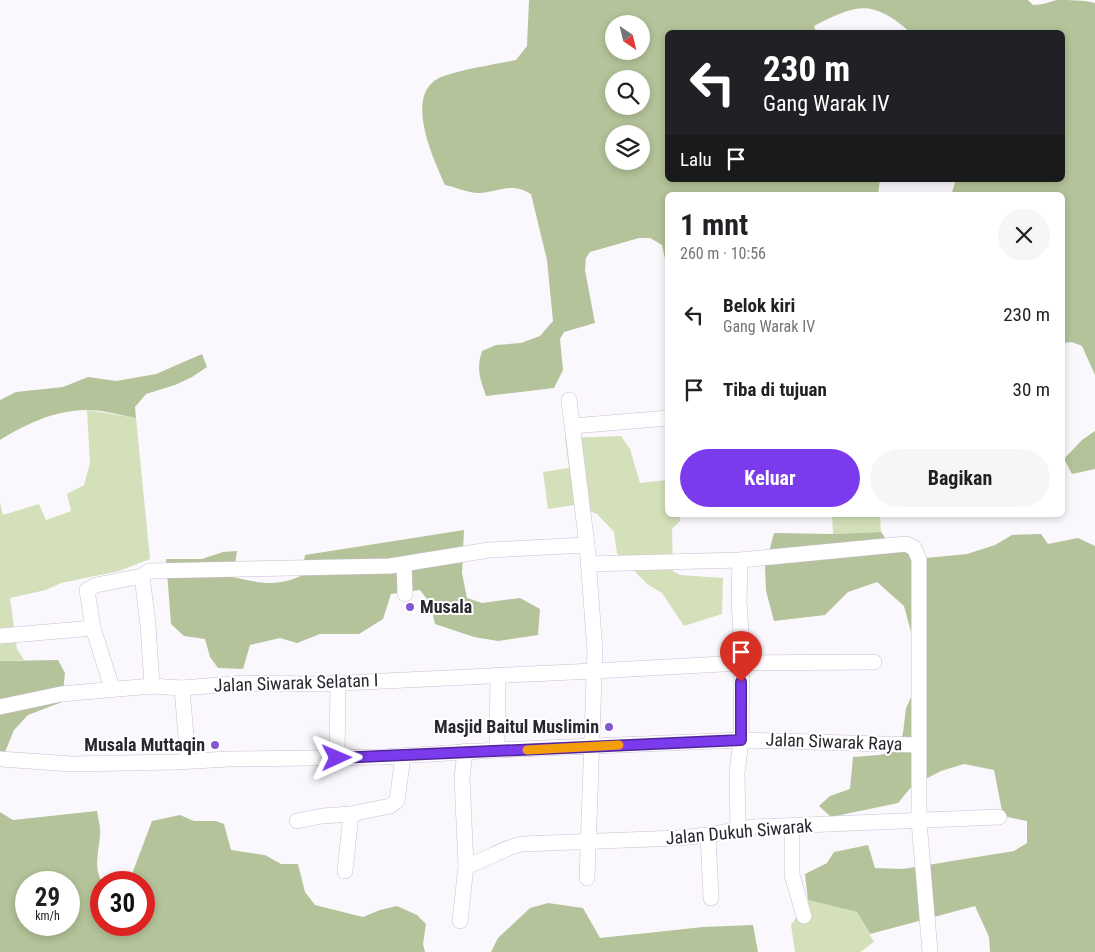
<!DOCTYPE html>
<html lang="id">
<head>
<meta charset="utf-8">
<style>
	body { margin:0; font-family:"Roboto Condensed",sans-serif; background:#f6f6f6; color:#202124; height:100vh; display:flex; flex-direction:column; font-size:19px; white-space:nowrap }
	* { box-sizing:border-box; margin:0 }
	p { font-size:16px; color:#757577 }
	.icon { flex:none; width:28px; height:28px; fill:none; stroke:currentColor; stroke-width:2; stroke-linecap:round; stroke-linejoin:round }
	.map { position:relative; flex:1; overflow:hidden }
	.drawer { position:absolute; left:665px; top:192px; width:400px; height:325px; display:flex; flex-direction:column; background:#fff; border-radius:8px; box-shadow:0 2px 8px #0003 }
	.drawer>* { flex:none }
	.banner { position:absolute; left:665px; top:30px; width:400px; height:152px; border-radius:8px; box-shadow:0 2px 8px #0003; background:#202124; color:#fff; overflow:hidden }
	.needle { width:32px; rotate:145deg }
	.tools { position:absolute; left:605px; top:15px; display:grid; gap:10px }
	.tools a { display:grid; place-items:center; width:45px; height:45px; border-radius:50%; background:#fff; box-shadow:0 2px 8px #0003; font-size:25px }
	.speed { position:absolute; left:15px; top:871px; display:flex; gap:10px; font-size:25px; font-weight:700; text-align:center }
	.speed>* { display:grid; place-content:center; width:65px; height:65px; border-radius:50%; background:#fff; box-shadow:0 2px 8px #0003; line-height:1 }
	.speed small { font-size:12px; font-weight:400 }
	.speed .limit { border:8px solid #d22; background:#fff; color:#111 }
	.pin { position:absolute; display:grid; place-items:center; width:42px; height:42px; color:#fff; margin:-51px -21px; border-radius:50% 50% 50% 0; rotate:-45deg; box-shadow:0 0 5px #0007 }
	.pin .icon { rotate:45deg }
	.me { position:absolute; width:55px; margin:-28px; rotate:89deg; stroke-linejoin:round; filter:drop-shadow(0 0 4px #0008) }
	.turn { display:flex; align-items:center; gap:18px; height:105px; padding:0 15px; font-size:22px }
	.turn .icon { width:65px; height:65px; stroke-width:2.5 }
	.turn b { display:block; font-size:35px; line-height:42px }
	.then { display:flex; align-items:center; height:48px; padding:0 15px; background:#0003; gap:10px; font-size:19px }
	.round { display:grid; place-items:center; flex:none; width:52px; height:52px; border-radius:26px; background:#f6f6f6 }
	.head { display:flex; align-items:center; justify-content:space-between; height:85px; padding:0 15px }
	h1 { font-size:30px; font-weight:700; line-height:38px }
	.action { display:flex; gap:10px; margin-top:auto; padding:10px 15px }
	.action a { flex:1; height:58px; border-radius:30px; background:#7c3aed; color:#fff; font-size:20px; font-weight:700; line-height:58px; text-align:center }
	.action a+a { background:#f6f6f6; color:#202124 }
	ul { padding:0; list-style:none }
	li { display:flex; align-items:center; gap:15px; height:75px; padding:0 15px }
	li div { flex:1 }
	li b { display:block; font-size:19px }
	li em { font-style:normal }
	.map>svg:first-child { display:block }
</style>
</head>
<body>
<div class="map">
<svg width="1095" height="952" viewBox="0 0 1095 952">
	<rect width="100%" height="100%" fill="#faf8fd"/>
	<g fill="#d3e0ba">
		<path d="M 87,410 L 136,418 L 150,559 L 119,571 L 61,583 L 46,590 L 10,598 L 17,649 L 24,660 L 0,661 L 0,502 L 3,515 L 39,504 L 46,520 L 71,511 L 67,494 L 84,485 L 90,463 Z"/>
		<path d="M 621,436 L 630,449 L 640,483 L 667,480 L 668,515 L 680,515 L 680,521 L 672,529 L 673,571 L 680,575 L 723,578 L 722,614 L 684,626 L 662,593 L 647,584 L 617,553 L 614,532 L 597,514 L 575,505 L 548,509 L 543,472 L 569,468 L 565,438 Z"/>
		<path d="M 832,515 L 880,515 L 881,532 L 833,534 Z"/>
		<path d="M 808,900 L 857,912 L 874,942 L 860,952 L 795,952 L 791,925 Z"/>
	</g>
	<g fill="#b4c399" fill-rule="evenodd">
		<path d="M 529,0 L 1028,0 L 1033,5 C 1043,5 1048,2 1057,0 C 1069,0 1084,0 1095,3 L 1095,375 L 1082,346 L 1072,342 L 1063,343 L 1062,195 L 951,195 L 956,180 L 1062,180 L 1062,32 L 910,32 C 873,0 858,3 814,26 L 816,32 L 668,32 L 668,180 L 880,180 L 878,195 L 668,195 L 667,268 L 662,245 L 650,238 L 639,238 L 590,252 L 586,258 L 585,270 L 595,323 L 564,332 L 560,339 L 563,370 L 554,388 L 486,396 C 480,378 476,370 482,351 L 496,345 L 521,343 L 540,336 L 553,321 L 547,260 L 531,194 C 512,182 500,191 481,193 C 470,194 456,187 445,185 C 433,158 401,90 444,76 C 467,68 493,65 516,60 L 527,46 ZM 614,24 L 641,24 L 641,51 L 614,51 ZM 614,79 L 641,79 L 641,106 L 614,106 ZM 614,134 L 641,134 L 641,161 L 614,161 Z"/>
		<path d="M 202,354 L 207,367 L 192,377 L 175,385 L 146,394 L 135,407 L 136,418 C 120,415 103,410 87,410 C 55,410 26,424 0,440 L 0,400 L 16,392 L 63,387 L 88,377 L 116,381 L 156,374 Z"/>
		<path d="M 1095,431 L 1095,469 L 1072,474 L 1064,459 L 1082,440 Z"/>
		<path d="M 464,530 L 462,573 L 467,598 L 482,603 L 520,598 L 540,609 L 538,635 L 498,641 L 474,637 L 435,624 L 430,603 L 420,590 L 391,594 L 383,619 L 359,634 L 320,634 L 297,643 L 280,638 L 250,645 L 243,669 L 218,668 L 210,657 L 205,639 L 184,636 L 171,624 L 166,559 L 202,559 L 223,552 L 237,551 L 233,577 C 260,583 275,587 301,576 L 305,555 Z"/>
		<path d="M 881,532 L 886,539 L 916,540 L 926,558 L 967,554 L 995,545 L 1012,535 L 1041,534 L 1048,544 L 1078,538 L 1095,546 L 1095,952 L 990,952 L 989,937 L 975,906 L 870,934 L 857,912 L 808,900 L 805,874 L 827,863 L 834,852 L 868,845 L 875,868 L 903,869 L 1014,851 L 1027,843 L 1027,821 L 1003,816 L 994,770 L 964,764 L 941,771 L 912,786 L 898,803 L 831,817 L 819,806 L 830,796 L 850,789 L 853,757 L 879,755 L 898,751 L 903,733 L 906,708 L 914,691 L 914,643 L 904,606 L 877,582 L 848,592 L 825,615 L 774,621 L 766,591 L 765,567 L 774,533 L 833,534 Z"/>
		<path d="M 58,660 L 65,673 L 62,702 L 28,715 L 14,730 L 5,752 L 0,753 L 0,661 Z"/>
		<path d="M 97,811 C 98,819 101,827 100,835 C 99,851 93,868 102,882 L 101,925 L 144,925 L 144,882 L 129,882 L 152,821 L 180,815 L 194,821 L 216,821 L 224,824 L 231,850 L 265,855 L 281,864 L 298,864 L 305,892 L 315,905 L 363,917 L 380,910 L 397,906 L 417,915 L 426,924 L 423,944 L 425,952 L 0,952 L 0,812 L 13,820 ZM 69,882 L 69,925 L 26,925 L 26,882 Z"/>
		<path d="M 548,903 L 583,908 L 600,938 L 703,927 L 753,925 L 758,952 L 491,952 L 498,938 L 530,908 Z"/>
	</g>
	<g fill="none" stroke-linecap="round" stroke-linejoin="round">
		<defs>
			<g id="minor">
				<path d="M 569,400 L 587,545 L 595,651 L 587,878"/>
				<path d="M 573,426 L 668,418"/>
				<path d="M 404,564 L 405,594"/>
				<path d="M 588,564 L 740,560 L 906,544 L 914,548 L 919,559 L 919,821 L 930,952"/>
				<path d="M 0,636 L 93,628"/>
				<path d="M 152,686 L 148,625 L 142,576 L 149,571 L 390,566 L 489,550 L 587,545"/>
				<path d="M 112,688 L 93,628 L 87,590 L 96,585 L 142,576"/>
				<path d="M 182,688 L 188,761"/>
				<path d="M 0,707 L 61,694 L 152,686 L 182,688 L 244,683 L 322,684 L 594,671 L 741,663 L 874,662"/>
				<path d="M 497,750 L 498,675"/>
				<path d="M 337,758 L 338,682"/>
				<path d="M 0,759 L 72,764 L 176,762 L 229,759 L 383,757 L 497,750 L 741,740 L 918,745"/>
				<path d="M 297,821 L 322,816 L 351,814"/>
				<path d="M 792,826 L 792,875 L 804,916"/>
				<path d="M 738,829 L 737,773 L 741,740 L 742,650 L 739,601 L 740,560"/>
				<path d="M 708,835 L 711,898"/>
				<path d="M 466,866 C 485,861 502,848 522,844 L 678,838 L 708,835 L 753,827 L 999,817"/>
				<path d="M 345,871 L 351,814 L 390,806 L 397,801 L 403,756"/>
				<path d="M 460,921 L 466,866 L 462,778 L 465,751"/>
			</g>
		</defs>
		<use href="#minor" stroke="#cbbfd6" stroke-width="16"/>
		<use href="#minor" stroke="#fff" stroke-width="15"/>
	</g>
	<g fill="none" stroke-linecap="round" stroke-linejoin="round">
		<defs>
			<path id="route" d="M 337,758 L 741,740 L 741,682"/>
		</defs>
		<use href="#route" stroke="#51269a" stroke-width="12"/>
		<use href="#route" stroke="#7c3aed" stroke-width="9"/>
		<path stroke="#f59e0b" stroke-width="9" d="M 527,750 L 619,745"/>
	</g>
	<g fill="#8358d2" stroke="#fff" stroke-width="2">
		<circle cx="410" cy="607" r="5"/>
		<circle cx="609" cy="727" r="5"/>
		<circle cx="215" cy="745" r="5"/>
	</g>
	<g text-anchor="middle" stroke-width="4" stroke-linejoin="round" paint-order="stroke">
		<g font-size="18" font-weight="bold" fill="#2b272f" stroke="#fff" text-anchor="end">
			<text x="420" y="613" text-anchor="start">Musala</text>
			<text x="599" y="733">Masjid Baitul Muslimin</text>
			<text x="205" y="751">Musala Muttaqin</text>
		</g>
		<g font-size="18" fill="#2b272f" stroke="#fff">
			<text transform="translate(296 683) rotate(-2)" y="6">Jalan Siwarak Selatan I</text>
			<text transform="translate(834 742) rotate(2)" y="6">Jalan Siwarak Raya</text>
			<text transform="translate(739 832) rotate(-5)" y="6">Jalan Dukuh Siwarak</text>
		</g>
	</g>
</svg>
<div class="tools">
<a><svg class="needle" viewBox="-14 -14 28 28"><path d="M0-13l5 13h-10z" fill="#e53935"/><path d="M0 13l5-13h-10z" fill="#757577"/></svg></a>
<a><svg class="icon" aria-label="search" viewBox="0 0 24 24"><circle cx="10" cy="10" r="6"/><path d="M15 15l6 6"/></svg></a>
<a><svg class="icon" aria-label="layers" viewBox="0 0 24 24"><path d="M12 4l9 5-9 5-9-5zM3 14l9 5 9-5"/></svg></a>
</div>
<div class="speed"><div>29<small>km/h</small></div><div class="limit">30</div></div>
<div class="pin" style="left:741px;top:682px;background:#d93025"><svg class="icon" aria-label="arrive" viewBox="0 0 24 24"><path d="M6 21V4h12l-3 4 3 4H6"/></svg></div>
<svg class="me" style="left:337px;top:758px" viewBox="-20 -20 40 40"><path d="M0-17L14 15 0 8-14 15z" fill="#7c3aed" stroke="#fff" stroke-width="4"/></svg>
<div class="banner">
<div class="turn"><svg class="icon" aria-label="left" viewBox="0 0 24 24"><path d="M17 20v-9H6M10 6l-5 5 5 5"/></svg><div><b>230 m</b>Gang Warak IV</div></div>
<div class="then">Lalu<svg class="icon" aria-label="arrive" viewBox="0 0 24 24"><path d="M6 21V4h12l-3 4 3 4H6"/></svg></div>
</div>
<section class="drawer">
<div class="head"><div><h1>1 mnt</h1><p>260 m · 10:56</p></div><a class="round"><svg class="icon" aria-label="close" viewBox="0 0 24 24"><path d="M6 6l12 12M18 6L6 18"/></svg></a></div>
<ul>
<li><svg class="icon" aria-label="left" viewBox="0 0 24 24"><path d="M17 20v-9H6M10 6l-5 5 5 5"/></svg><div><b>Belok kiri</b><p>Gang Warak IV</p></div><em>230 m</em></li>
<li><svg class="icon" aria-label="arrive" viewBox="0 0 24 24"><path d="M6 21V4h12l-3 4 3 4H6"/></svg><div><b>Tiba di tujuan</b></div><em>30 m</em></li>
</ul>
<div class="action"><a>Keluar</a><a>Bagikan</a></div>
</section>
</div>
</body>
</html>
